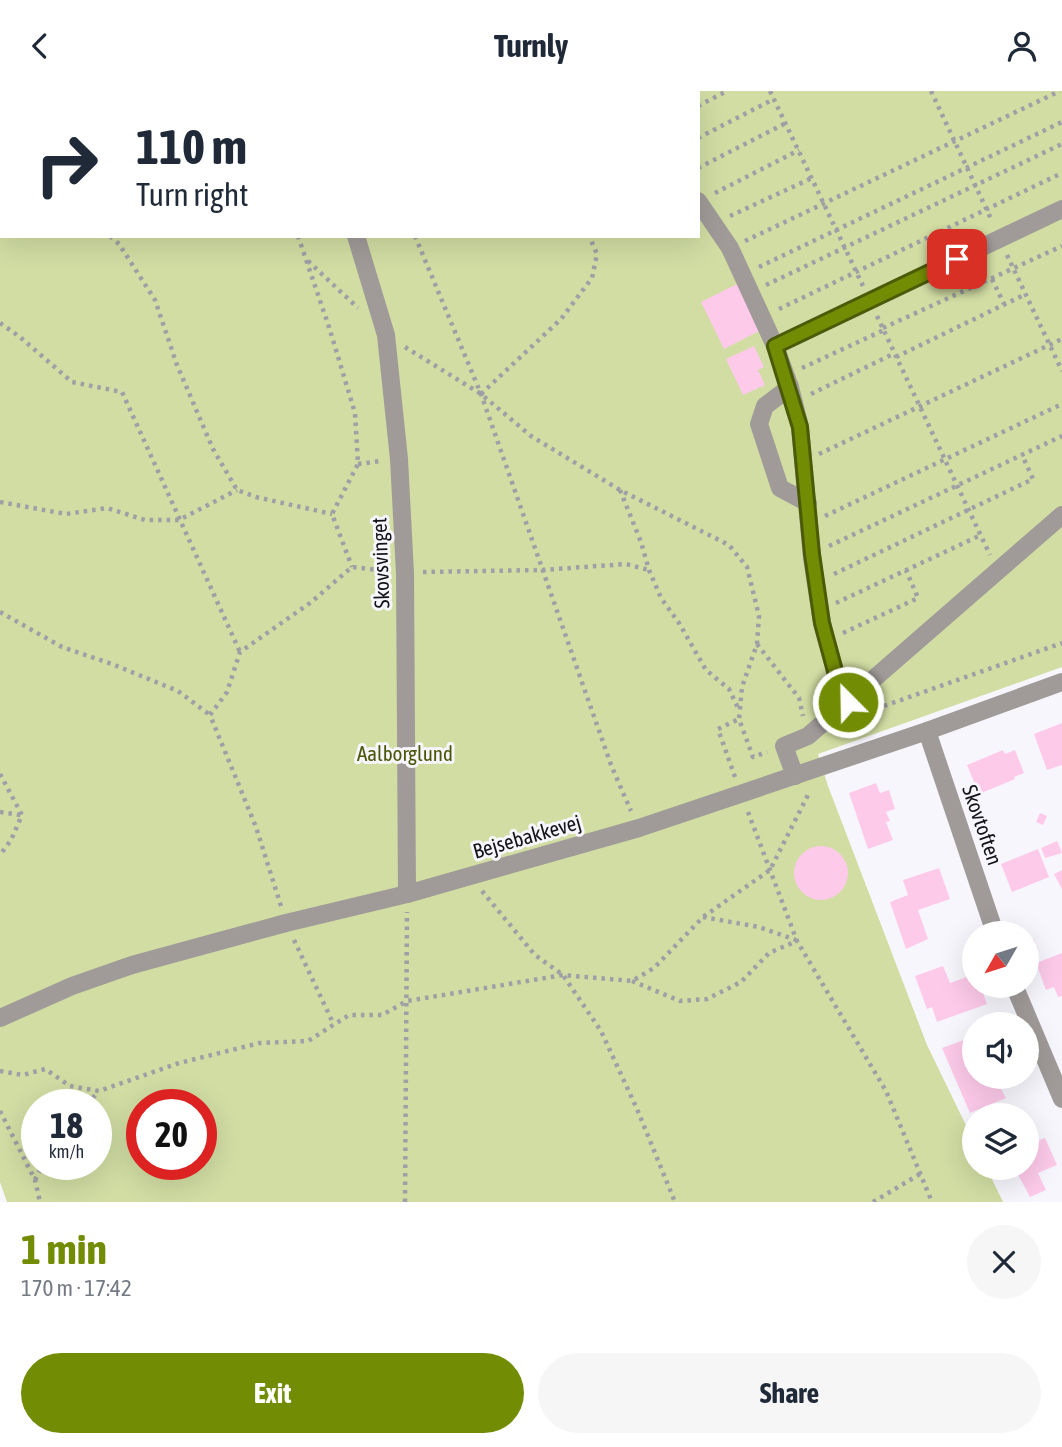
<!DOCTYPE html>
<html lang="en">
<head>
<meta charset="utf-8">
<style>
	body { margin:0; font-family:"Asap Condensed",sans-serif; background:#f6f6f7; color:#1f2937; height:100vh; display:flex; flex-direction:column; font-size:26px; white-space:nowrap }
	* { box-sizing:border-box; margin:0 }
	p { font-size:23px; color:#747a83 }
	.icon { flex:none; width:38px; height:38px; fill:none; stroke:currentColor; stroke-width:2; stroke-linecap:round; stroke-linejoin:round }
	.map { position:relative; height:1111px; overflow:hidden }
	.panel { display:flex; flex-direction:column; background:#fff; flex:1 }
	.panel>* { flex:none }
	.banner { position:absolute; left:0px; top:0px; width:700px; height:147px; box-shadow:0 7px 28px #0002; background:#fff; color:#1f2937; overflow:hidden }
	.needle { width:46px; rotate:231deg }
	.controls { position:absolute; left:962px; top:830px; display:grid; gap:14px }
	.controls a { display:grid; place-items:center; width:77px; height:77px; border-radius:50%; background:#fff; box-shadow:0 7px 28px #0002; font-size:35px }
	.speed { position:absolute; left:21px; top:998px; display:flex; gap:14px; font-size:35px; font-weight:700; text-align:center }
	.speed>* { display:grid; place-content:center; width:91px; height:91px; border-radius:50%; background:#fff; box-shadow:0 7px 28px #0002; line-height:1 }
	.speed small { font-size:18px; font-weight:400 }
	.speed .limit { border:10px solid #d22; background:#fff; color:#111 }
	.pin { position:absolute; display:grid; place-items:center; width:60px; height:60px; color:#fff; margin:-30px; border-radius:14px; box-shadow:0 4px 10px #0006 }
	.me { position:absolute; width:77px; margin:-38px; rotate:337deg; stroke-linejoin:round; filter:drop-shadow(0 0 5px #0008) }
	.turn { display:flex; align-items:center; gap:24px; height:147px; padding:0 21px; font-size:32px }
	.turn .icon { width:91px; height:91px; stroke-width:2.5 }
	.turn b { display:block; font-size:49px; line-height:60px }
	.round { display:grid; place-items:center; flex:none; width:74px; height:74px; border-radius:37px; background:#f6f6f7 }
	.head { display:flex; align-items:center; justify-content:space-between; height:119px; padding:0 21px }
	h1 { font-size:42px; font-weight:700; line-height:52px; color:#728c04 }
	.primary-button { display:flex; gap:14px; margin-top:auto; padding:14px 21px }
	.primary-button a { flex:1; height:80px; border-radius:42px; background:#728c04; color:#fff; font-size:28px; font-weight:700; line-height:80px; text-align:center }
	.primary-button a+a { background:#f6f6f7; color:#1f2937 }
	header { display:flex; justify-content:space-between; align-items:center; height:91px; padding:0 21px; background:#fff; font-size:32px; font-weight:700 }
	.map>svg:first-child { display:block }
</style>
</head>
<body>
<header><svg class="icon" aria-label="back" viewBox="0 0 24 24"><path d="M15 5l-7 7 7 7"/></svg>Turnly<svg class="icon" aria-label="person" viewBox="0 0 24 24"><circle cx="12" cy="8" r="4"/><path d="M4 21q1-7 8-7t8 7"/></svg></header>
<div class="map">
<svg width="1062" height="1111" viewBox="0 0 1062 1111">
	<rect width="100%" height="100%" fill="#f7f6fd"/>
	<path fill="#d1dda3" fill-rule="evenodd" d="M 0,0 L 1062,0 L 1062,576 L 818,663 L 828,695 L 927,954 L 975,1053 L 975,1076 L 986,1076 L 1003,1111 L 7,1111 L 0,1091 ZM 2,2 L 698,2 L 698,145 L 2,145 ZM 37,1013 L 96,1013 L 96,1073 L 37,1073 ZM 142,1013 L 201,1013 L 201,1073 L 142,1073 Z"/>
	<g fill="#fdcaea">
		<path d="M 739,192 L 763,238 L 724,258 L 701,211 Z"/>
		<path d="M 754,255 L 764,276 L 758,279 L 765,294 L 743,304 L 726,268 Z"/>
		<path d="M 1062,632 L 1062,674 L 1047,679 L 1034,643 Z"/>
		<path d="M 1003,659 L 1005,663 L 1015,659 L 1024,682 L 1014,686 L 1015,688 L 979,703 L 967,674 Z"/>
		<path d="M 876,692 L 880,702 L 889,699 L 895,718 L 886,721 L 890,730 L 886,731 L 893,749 L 868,758 L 849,702 Z"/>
		<path d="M 1040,722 L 1047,725 L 1043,734 L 1036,731 Z"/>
		<path d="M 1057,750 L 1062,762 L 1045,767 L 1041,757 Z"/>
		<circle cx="821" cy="782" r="27"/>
		<path d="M 1038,758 L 1049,786 L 1012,801 L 1001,773 Z"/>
		<path d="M 939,777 L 950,808 L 918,819 L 928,848 L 906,858 L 890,811 L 908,804 L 903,789 Z"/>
		<path d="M 1062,779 L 1062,798 L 1054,783 Z"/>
		<path d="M 1034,848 L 1038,859 L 1027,863 L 1027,851 Z"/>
		<path d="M 1062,862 L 1062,905 L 1058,906 L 1054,896 L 1046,899 L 1036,872 Z"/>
		<path d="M 943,875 L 950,892 L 975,883 L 975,894 L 980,894 L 987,913 L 937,931 L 932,916 L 927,918 L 915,885 Z"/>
		<path d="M 975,945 L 975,985 L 994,985 L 1006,1007 L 970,1022 L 942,957 Z"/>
		<path d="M 1045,1047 L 1057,1074 L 1038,1082 L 1046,1099 L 1030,1106 L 1014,1076 L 1027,1076 L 1027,1054 Z"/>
	</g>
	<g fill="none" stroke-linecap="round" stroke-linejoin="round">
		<g stroke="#a09fa5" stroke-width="4.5" stroke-dasharray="3.5 5" stroke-linecap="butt">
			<path d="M 136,0 L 138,2"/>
			<path d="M 241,0 L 242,2"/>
			<path d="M 770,0 L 863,195"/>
			<path d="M 931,0 L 992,130"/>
			<path d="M 386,2 L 388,0"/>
			<path d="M 541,2 L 542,0"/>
			<path d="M 698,15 L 727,0"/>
			<path d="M 698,47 L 774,8"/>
			<path d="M 698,77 L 786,32"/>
			<path d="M 715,102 L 799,59"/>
			<path d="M 0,118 L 2,118"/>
			<path d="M 730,125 L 812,87"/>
			<path d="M 110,145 L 119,153 L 155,209 L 177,274 L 213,358 L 237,399 L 256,406 L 332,423"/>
			<path d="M 298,145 L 329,236 L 355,322 L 358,373 L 332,423 L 352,476"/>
			<path d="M 415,145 L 481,303 L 611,674 L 631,720"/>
			<path d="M 745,150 L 1060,0"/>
			<path d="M 1007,164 L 1062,280"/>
			<path d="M 308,170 L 358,217"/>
			<path d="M 759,176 L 1062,31"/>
			<path d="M 992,188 L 1004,213"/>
			<path d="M 766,194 L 1062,53"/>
			<path d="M 779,218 L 1062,82"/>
			<path d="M 877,225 L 990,464"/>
			<path d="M 0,232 L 20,246 L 72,291 L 122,301 L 240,561"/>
			<path d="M 883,237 L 1062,155"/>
			<path d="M 405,256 L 481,303 L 531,345 L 620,399 L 729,454 L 747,476 L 759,525 L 757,553 L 742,596 L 739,628 L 753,666 L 767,661"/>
			<path d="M 896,266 L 1026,203"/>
			<path d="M 802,277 L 884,239"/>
			<path d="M 481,303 L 561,228 L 592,187 L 597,163 L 589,145"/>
			<path d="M 811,303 L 895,262"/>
			<path d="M 819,363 L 1062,248"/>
			<path d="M 358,373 L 381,370"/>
			<path d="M 620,399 L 641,451 L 649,479 L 661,507 L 679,532 L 706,579 L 729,598 L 739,619"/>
			<path d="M 0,411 L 66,423 L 107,417 L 145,429 L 179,429 L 237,399"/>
			<path d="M 825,425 L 1062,313"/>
			<path d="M 829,455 L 1062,345"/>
			<path d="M 423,481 L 542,479 L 626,473 L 649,479"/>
			<path d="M 834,483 L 1033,388 L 1022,364"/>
			<path d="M 836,512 L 981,444"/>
			<path d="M 0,521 L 62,556 L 112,573 L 178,600 L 210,624"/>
			<path d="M 843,542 L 918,507 L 906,479"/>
			<path d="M 757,553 L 799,607 L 803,625"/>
			<path d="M 878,609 L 884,615 L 1062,552"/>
			<path d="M 0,683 L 22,724 L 11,749 L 0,764"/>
			<path d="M 735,686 L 718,638 L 739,628"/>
			<path d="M 0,721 L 21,724"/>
			<path d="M 748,721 L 797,850 L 886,1000 L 932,1111"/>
			<path d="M 482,800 L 535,864 L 563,884 L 601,940 L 637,1018 L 675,1111"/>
			<path d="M 281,815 L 256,736 L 210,624 L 227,601 L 240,561 L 310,512 L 352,476 L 387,480"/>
			<path d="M 703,826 L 759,836 L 796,849"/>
			<path d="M 294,849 L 333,932"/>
			<path d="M 632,890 L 680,910 L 707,908 L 741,891 L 769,862 L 797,850"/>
			<path d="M 0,980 L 23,984 L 45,978 L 70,995 L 99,1000 L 179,972 L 260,952 L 308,950 L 349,924 L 382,924 L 407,910 L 563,884 L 632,890 L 654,877 L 703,826 L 770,779 L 810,700"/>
			<path d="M 87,1013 L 98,1001"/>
			<path d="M 0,1020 L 35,1089 L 40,1111"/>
			<path d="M 35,1089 L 43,1073"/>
			<path d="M 405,1111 L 407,821"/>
			<path d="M 873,1111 L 920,1083"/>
		</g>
		<g stroke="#a09b99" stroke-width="18">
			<path d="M 292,0 L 294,2"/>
			<path d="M 639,0 L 639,2"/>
			<path d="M 698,110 L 730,157 L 775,255 L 790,296 L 800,336 L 812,467 L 822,532 L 835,580 L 848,611"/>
			<path d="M 356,145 L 386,244 L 399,368 L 405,482 L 407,803"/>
			<path d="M 775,255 L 1062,118"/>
			<path d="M 790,296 L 765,315 L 759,333 L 780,397 L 808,412"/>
			<path d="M 927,640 L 995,842"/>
			<path d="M 795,685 L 784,655 L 808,645 L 1062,424"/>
			<path d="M 1014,894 L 1062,1008"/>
			<path d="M 0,927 L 72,895 L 132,874 L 286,832 L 407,803 L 639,737 L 927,640 L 1062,591"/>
		</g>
	</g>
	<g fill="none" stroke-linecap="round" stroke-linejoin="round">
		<defs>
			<path id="route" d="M 848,611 L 835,580 L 822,532 L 812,463 L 800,336 L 775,255 L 957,168"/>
		</defs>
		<use href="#route" stroke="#4a5b03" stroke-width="18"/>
		<use href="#route" stroke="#728c04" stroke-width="12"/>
	</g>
	<g text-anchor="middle" stroke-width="6" stroke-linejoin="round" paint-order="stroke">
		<g font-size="21" fill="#141317" stroke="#f7f6fd">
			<text transform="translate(381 472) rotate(-92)" y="7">Skovsvinget</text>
			<text transform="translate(982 734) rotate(71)" y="7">Skovtoften</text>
			<text transform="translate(527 746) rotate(-16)" y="7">Bejsebakkevej</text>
		</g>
		<g font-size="21" fill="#4b5507" stroke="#f7f6fd">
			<text x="405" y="670">Aalborglund</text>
		</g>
	</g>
</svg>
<div class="controls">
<a><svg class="needle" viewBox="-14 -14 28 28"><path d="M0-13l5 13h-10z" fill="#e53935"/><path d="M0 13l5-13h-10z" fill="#747a83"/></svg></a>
<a><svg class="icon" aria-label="sound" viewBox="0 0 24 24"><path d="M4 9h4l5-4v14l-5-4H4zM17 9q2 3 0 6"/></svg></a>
<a><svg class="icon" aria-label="layers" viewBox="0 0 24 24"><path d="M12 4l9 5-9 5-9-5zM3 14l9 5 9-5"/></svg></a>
</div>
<div class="speed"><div>18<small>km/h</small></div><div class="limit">20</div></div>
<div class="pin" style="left:957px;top:168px;background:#d93025"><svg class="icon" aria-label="arrive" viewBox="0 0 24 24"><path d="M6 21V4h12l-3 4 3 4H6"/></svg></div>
<svg class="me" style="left:848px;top:611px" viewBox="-20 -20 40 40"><circle r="17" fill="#728c04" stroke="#fff" stroke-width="3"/><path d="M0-11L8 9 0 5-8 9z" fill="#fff"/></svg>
<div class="banner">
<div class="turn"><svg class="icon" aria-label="right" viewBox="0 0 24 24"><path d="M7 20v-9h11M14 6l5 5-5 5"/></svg><div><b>110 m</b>Turn right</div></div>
</div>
</div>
<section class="panel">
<div class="head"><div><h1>1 min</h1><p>170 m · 17:42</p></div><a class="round"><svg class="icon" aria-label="close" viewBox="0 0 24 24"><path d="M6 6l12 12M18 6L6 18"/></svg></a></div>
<div class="primary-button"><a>Exit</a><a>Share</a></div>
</section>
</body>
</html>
